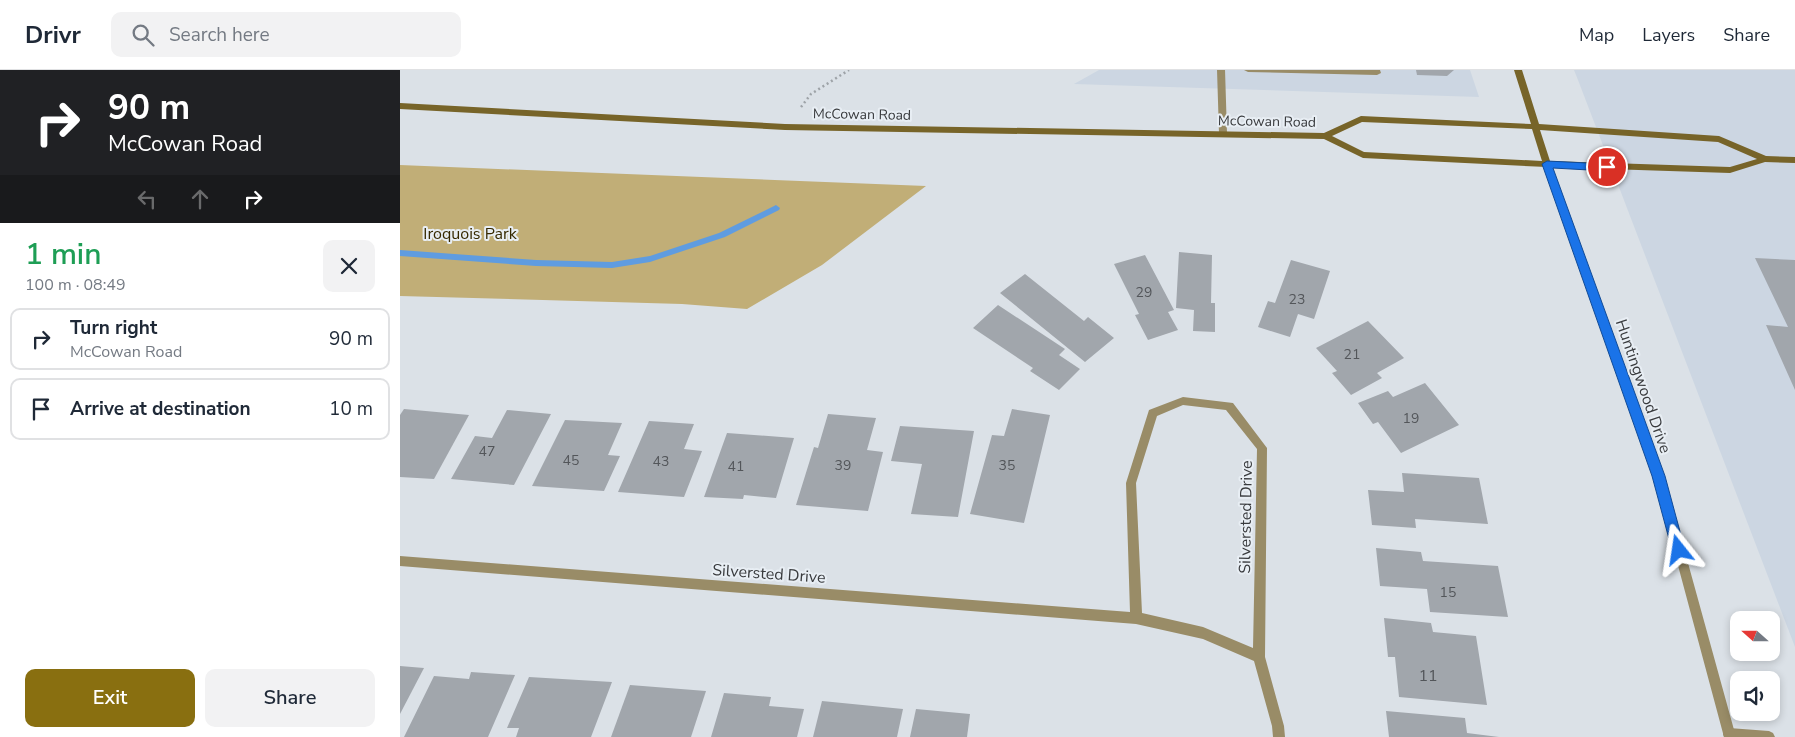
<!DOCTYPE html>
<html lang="en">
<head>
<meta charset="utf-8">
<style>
	body { margin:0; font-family:"Nunito Sans",sans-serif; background:#f2f2f3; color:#1f2937; height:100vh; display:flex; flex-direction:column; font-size:19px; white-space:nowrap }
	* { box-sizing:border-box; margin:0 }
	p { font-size:16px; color:#747a83 }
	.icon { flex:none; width:28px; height:28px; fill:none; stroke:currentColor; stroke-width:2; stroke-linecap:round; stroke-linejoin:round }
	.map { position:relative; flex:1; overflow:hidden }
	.drawer { display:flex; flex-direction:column; background:#fff; width:400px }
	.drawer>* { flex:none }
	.guide { background:#202124; color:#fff; overflow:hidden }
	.needle { width:32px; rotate:291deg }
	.fabs { position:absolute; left:1330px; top:541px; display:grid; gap:10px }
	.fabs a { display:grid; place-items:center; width:50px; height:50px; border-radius:10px; background:#fff; box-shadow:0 2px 8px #0003; font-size:25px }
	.pin { position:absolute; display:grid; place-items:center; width:42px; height:42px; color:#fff; margin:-21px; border:2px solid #fff; border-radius:50%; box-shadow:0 1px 5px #0007 }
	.me { position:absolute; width:55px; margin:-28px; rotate:345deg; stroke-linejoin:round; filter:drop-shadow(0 0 4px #0008) }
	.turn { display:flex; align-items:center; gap:18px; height:105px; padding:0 25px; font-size:22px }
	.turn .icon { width:65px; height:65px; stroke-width:2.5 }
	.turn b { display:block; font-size:35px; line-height:42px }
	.lanes { display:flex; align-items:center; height:48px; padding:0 25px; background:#0003; justify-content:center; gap:25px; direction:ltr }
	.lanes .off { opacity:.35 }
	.round { display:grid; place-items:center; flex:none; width:52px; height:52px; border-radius:10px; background:#f2f2f3 }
	.overview { display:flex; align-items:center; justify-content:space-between; height:85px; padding:0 25px }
	h1 { font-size:30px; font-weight:600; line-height:38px; color:#1e9e55 }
	.cta { display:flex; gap:10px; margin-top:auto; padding:10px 25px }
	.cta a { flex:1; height:58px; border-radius:10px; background:#896f10; color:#fff; font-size:20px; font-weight:600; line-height:58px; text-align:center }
	.cta a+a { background:#f2f2f3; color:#1f2937 }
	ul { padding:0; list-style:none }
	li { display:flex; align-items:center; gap:15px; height:62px; margin:0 10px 8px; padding:0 15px; border:2px solid #e0e1e3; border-radius:10px }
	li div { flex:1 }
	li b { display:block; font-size:19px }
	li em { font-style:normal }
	header { display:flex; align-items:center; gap:30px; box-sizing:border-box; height:70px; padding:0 25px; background:#fff; border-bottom:1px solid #e0e1e3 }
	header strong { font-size:24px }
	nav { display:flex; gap:28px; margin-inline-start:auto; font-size:18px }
	.search { width:350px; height:45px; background:#f2f2f3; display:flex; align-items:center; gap:12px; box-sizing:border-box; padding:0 18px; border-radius:10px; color:#747a83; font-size:19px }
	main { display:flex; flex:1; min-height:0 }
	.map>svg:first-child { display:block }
</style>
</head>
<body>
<header>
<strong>Drivr</strong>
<div class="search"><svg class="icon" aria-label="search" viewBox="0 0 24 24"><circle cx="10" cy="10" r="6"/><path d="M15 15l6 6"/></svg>Search here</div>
<nav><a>Map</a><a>Layers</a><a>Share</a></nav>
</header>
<main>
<section class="drawer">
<div class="guide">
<div class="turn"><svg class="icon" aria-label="right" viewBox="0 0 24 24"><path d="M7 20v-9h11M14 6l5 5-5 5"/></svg><div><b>90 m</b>McCowan Road</div></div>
<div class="lanes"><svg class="icon off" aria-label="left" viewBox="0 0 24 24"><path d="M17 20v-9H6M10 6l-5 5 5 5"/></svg><svg class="icon off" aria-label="ahead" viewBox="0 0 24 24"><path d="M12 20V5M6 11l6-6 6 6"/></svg><svg class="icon" aria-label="right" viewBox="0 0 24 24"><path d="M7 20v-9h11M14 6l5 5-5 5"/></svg></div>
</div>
<div class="overview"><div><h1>1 min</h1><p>100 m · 08:49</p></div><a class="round"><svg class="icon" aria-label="close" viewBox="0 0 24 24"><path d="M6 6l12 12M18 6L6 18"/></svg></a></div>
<ul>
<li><svg class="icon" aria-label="right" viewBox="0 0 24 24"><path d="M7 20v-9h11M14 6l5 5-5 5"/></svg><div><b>Turn right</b><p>McCowan Road</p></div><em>90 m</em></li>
<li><svg class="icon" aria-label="arrive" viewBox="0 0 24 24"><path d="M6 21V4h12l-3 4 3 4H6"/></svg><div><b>Arrive at destination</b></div><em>10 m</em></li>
</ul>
<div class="cta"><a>Exit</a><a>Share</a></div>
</section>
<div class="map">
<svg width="1395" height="667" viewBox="0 0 1395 667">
	<rect width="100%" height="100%" fill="#dbe1e7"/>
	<g fill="#ccd6e2">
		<path d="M 699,0 L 1070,0 L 1079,27 L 674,14 Z"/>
		<path d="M 1174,0 L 1395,0 L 1395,577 L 1178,10 Z"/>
	</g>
	<path fill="#c1ae77" d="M 0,95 L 526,116 L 422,195 L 347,239 L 282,234 L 0,226 Z"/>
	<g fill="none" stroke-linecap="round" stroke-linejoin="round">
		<path fill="#5f9ce0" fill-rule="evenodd" d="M 376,135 L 380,138 L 379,140 L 325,167 L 250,192 L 212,198 L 136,196 L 0,186 L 0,180 L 136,190 L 212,192 L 250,186 L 319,163 Z"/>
	</g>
	<g fill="#a1a6ac">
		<path d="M 1016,0 L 1054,0 L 1047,6 L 1017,5 Z"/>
		<path d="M 779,182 L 812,185 L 811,233 L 815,233 L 815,262 L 793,261 L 794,240 L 776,238 Z"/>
		<path d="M 745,185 L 774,240 L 768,242 L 778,260 L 748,270 L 735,245 L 739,244 L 714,194 Z"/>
		<path d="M 1355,188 L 1395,190 L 1395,320 L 1366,255 L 1388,257 Z"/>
		<path d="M 891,190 L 930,201 L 914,249 L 898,244 L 890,267 L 858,257 L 868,231 L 875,233 Z"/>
		<path d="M 625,204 L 684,251 L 688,247 L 714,268 L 685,292 L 600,223 Z"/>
		<path d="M 598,235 L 665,279 L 659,285 L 680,299 L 659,320 L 630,301 L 633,298 L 573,258 Z"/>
		<path d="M 968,251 L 1004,288 L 977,303 L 982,308 L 951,325 L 932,303 L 937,301 L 916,278 Z"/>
		<path d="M 1025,313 L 1059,355 L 1001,383 L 978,352 L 973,354 L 958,333 L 988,321 L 993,327 Z"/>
		<path d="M 4,339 L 69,345 L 34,409 L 0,407 L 0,345 Z"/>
		<path d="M 612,339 L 650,345 L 624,453 L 570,444 L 592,365 L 604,366 Z"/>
		<path d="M 107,340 L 151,344 L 114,415 L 51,409 L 75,366 L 92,368 Z"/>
		<path d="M 428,344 L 476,348 L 467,380 L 483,382 L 468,441 L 396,435 L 414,377 L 418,378 Z"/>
		<path d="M 165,350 L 222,353 L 208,385 L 220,386 L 204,421 L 132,416 Z"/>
		<path d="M 249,351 L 294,354 L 284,379 L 302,381 L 284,427 L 218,422 Z"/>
		<path d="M 500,356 L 574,361 L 558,447 L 511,444 L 522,394 L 491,391 Z"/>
		<path d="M 327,363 L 394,368 L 376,428 L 344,425 L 343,429 L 304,427 Z"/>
		<path d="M 1002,403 L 1079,408 L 1088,454 L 1015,449 L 1016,458 L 972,455 L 968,420 L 1004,422 Z"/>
		<path d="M 976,478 L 1021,482 L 1023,491 L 1098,496 L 1108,547 L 1030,542 L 1027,519 L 980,516 Z"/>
		<path d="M 984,548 L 1031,553 L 1033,562 L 1076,566 L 1087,635 L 999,627 L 995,587 L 988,587 Z"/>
		<path d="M 0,596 L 24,598 L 0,644 Z"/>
		<path d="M 71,602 L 115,605 L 88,667 L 4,667 L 34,606 L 69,609 Z"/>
		<path d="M 129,607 L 212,612 L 191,667 L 116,667 L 119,658 L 107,658 Z"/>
		<path d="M 230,615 L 306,621 L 291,667 L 211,667 Z"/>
		<path d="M 324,623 L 371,627 L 369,636 L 404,639 L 397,667 L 311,667 Z"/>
		<path d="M 422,631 L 503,639 L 497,667 L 413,667 Z"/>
		<path d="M 516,639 L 570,644 L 567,667 L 510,667 Z"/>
		<path d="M 986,641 L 1065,648 L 1067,663 L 1099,667 L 989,667 Z"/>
	</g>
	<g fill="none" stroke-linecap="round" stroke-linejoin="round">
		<path stroke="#9ea3a8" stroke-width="2.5" stroke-dasharray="2 3" stroke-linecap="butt" d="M 401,37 L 411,24 L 449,0"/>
		<g fill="#998c67" fill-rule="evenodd">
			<path d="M 817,0 L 825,0 L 827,64 L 823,67 L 819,64 Z"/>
			<path d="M 844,0 L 980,0 L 981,3 L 977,5 L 848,2 Z"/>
			<path d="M 1329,658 L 1369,661 L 1373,663 L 1375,667 L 1324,667 L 1323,664 L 1325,660 Z"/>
		</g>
		<path fill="#998c67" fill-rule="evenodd" d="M 783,327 L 833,333 L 867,378 L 865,587 L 884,656 L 885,667 L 873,667 L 872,656 L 854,591 L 803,569 L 736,554 L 0,496 L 0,486 L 730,542 L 726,413 L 749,340 ZM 783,335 L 826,340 L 857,379 L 853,578 L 803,557 L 742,543 L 736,413 L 757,346 Z"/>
		<path fill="#998c67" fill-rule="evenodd" d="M 1147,91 L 1151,94 L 1264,406 L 1336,667 L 1324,667 L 1254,406 L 1143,94 Z"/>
		<path fill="#776429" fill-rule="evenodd" d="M 1114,0 L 1122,0 L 1139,54 L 1319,66 L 1366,86 L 1395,87 L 1395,93 L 1365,92 L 1330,103 L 1147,97 L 963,88 L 924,69 L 385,60 L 0,39 L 0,33 L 385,54 L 924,63 L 961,46 L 1131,54 ZM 962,52 L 1132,59 L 1142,91 L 964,82 L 932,66 ZM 1140,60 L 1318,72 L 1357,89 L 1330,97 L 1150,91 Z"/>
	</g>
	<path fill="#1a73e8" stroke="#114b97" d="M 1147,91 L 1207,94 L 1211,97 L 1207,101 L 1153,98 L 1265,406 L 1285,480 L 1283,484 L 1279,486 L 1274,484 L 1272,480 L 1252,406 L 1142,94 Z"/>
	<g text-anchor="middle" stroke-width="4" stroke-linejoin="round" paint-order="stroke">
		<g font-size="14" fill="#393b3e" stroke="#e8eef4">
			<text transform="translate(462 44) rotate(1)" y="5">McCowan Road</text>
			<text transform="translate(867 51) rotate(1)" y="5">McCowan Road</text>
		</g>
		<g font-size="14" fill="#53565a">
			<text x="744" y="227">29</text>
			<text x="897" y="234">23</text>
			<text x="952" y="289">21</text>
			<text x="1011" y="353">19</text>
			<text x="87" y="386">47</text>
			<text x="171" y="395">45</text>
			<text x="261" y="396">43</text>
			<text x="443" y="400">39</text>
			<text x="607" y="400">35</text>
			<text x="336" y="401">41</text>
			<text x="1048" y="527">15</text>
		</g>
		<g font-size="16" fill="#362900" stroke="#e8eef4">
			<text x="70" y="169">Iroquois Park</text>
		</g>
		<g font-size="16" fill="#393b3e" stroke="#e8eef4">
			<text transform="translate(1244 316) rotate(71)" y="6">Huntingwood Drive</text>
			<text transform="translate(845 447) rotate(-89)" y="6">Silversted Drive</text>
			<text transform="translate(369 503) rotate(4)" y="6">Silversted Drive</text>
		</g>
		<g font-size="16" fill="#53565a">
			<text x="1028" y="611">11</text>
		</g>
	</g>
</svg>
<div class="fabs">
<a><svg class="needle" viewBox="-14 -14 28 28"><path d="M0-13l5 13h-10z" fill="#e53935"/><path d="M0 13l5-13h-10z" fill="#747a83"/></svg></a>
<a><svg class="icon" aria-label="sound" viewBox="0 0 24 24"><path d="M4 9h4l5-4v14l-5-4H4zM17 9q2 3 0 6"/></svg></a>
</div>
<div class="pin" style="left:1207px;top:97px;background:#d93025"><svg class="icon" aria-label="arrive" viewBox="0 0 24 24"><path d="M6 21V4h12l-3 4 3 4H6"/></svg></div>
<svg class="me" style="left:1279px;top:480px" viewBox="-20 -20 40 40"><path d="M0-17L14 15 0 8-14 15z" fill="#1a73e8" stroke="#fff" stroke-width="4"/></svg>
</div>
</main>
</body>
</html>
